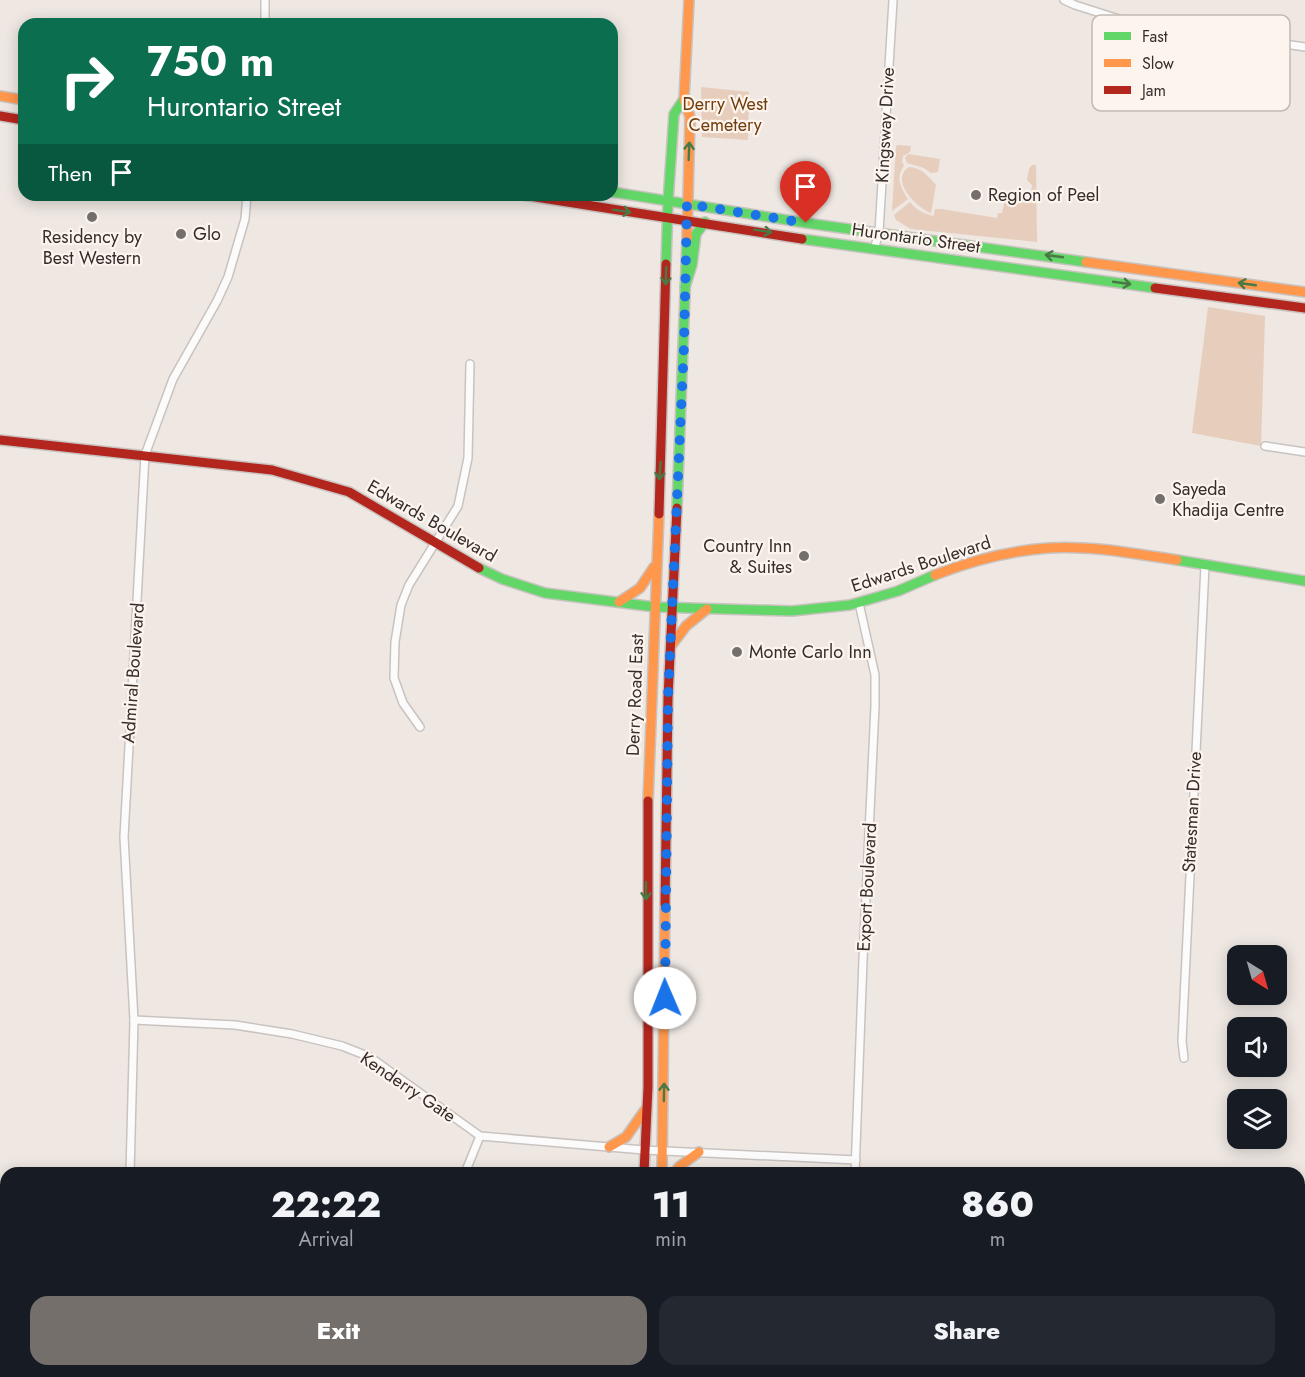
<!DOCTYPE html>
<html lang="en">
<head>
<meta charset="utf-8">
<style>
	body { margin:0; font-family:Jost,sans-serif; background:#242831; color:#f1f3f6; height:100vh; display:flex; flex-direction:column; font-size:22px; white-space:nowrap }
	* { box-sizing:border-box; margin:0 }
	p { font-size:20px; color:#9ea1a6 }
	.icon { flex:none; width:33px; height:33px; fill:none; stroke:currentColor; stroke-width:2; stroke-linecap:round; stroke-linejoin:round }
	.map { position:relative; flex:1; overflow:hidden }
	.panel { position:absolute; left:0px; top:1167px; width:1305px; height:210px; display:flex; flex-direction:column; background:#171b24; border-radius:18px 18px 0 0; box-shadow:0 3px 15px #0003 }
	.panel>* { flex:none }
	.top-card { position:absolute; left:18px; top:18px; width:600px; height:183px; border-radius:18px; box-shadow:0 3px 15px #0003; background:#0b6e4f; color:#fff; overflow:hidden }
	.needle { width:39px; rotate:143deg }
	.buttons { position:absolute; left:1227px; top:945px; display:grid; gap:12px }
	.buttons a { display:grid; place-items:center; width:60px; height:60px; border-radius:12px; background:#171b24; box-shadow:0 3px 15px #0003; font-size:30px }
	.pin { position:absolute; display:grid; place-items:center; width:51px; height:51px; color:#fff; margin:-62px -26px; border-radius:50% 50% 50% 0; rotate:-45deg; box-shadow:0 0 6px #0007 }
	.pin .icon { rotate:45deg }
	.me { position:absolute; width:66px; margin:-33px; rotate:359deg; stroke-linejoin:round; filter:drop-shadow(0 0 4px #0008) }
	.turn { display:flex; align-items:center; gap:21px; height:126px; padding:0 30px; font-size:27px }
	.turn .icon { width:78px; height:78px; stroke-width:2.5 }
	.turn b { display:block; font-size:42px; line-height:51px }
	.then { display:flex; align-items:center; height:57px; padding:0 30px; background:#0003; gap:12px; font-size:22px }
	.eta { display:flex; justify-content:space-evenly; align-items:center; height:102px; text-align:center }
	.eta b { font-size:36px; font-weight:800; line-height:42px }
	.button { display:flex; gap:12px; margin-top:auto; padding:12px 30px }
	.button a { flex:1; height:69px; border-radius:18px; background:#756f6b; color:#fff; font-size:24px; font-weight:800; line-height:69px; text-align:center }
	.button a+a { background:#242831; color:#f1f3f6 }
	.map>svg:first-child { display:block }
</style>
</head>
<body>
<div class="map">
<svg width="1305" height="1377" viewBox="0 0 1305 1377">
	<rect width="100%" height="100%" fill="#eee7e2"/>
	<g fill="#e6cdbc">
		<path d="M 701,87 L 749,92 L 748,140 L 702,137 Z"/>
		<path d="M 898,145 L 911,146 L 910,152 L 903,156 L 902,161 L 904,166 C 895,177 901,188 908,199 L 892,211 L 896,146 Z"/>
		<path d="M 908,154 L 940,159 L 938,172 L 931,173 L 924,168 L 907,163 L 905,158 Z"/>
		<path d="M 1032,165 L 1036,165 L 1037,242 L 911,229 L 896,220 L 894,215 L 910,202 C 916,210 924,214 934,216 L 935,209 L 941,209 L 997,218 L 998,213 L 1002,213 L 1005,200 L 1030,203 L 1032,185 L 1027,180 L 1029,169 Z"/>
		<path d="M 909,167 C 921,167 929,177 936,185 L 931,213 C 917,208 889,180 909,167 Z"/>
		<path d="M 1208,307 L 1265,316 L 1261,446 L 1192,433 Z"/>
	</g>
	<g fill="none" stroke-linecap="round" stroke-linejoin="round">
		<defs>
			<g id="street">
				<path d="M 265,0 L 265,24"/>
				<path d="M 1064,0 L 1075,5 L 1122,20 L 1305,47"/>
				<path d="M 874,250 L 879,232 L 893,0"/>
				<path d="M 1265,446 L 1305,452"/>
				<path d="M 420,727 L 403,703 L 394,678 L 395,642 L 401,605 L 409,585 L 458,506 L 468,458 L 470,364"/>
				<path d="M 134,1020 L 235,1025 L 292,1034 L 342,1046 L 370,1057 L 480,1136 L 644,1150 L 856,1160"/>
				<path d="M 1184,1058 L 1182,1041 L 1205,566"/>
				<path d="M 130,1173 L 134,1020 L 124,837 L 145,455 L 173,379 L 217,301 L 228,277 L 245,219 L 247,195"/>
				<path d="M 465,1173 L 480,1136"/>
				<path d="M 855,1173 L 863,960 L 875,706 L 875,675 L 859,603"/>
				<path d="M 124,1377 L 124,1371"/>
				<path d="M 435,1377 L 435,1371"/>
				<path d="M 849,1377 L 849,1371"/>
			</g>
			<g id="fast">
				<path d="M 612,192 L 806,223 L 1086,262"/>
				<path d="M 802,239 L 1155,288"/>
				<path d="M 666,264 L 668,202 L 674,114 L 684,99"/>
				<path d="M 685,287 L 692,265 L 696,234 L 705,222"/>
				<path d="M 677,508 L 687,240"/>
				<path d="M 1177,560 L 1305,581"/>
				<path d="M 479,568 L 502,579 L 545,593 L 655,607 L 792,611 L 850,605 L 898,591 L 935,575"/>
			</g>
			<g id="slow">
				<path d="M 0,96 L 24,100"/>
				<path d="M 687,240 L 690,117 L 684,99 L 689,0"/>
				<path d="M 1086,262 L 1305,292"/>
				<path d="M 935,575 C 970,561 1009,551 1048,548 C 1090,545 1135,554 1177,560"/>
				<path d="M 619,602 L 640,588 L 654,567"/>
				<path d="M 671,646 L 686,626 L 707,609"/>
				<path d="M 648,801 L 659,514"/>
				<path d="M 609,1147 L 626,1137 L 645,1110"/>
				<path d="M 662,1173 L 665,904"/>
				<path d="M 674,1173 L 680,1166 L 699,1152"/>
				<path d="M 632,1371 L 632,1377"/>
				<path d="M 653,1371 L 653,1377"/>
			</g>
			<g id="jam">
				<path d="M 0,116 L 24,120"/>
				<path d="M 523,195 L 802,239"/>
				<path d="M 1155,288 L 1305,308"/>
				<path d="M 0,440 L 272,470 L 349,492 L 479,568"/>
				<path d="M 659,514 L 666,264"/>
				<path d="M 665,904 L 668,698 L 677,508"/>
				<path d="M 644,1173 L 648,1087 L 648,801"/>
			</g>
		</defs>
		<use href="#street" stroke="#c9c3c0" stroke-width="10"/>
		<use href="#fast" stroke="#c9c3c0" stroke-width="12"/>
		<use href="#slow" stroke="#c9c3c0" stroke-width="12"/>
		<use href="#jam" stroke="#c9c3c0" stroke-width="12"/>
		<use href="#street" stroke="#fcfbfb" stroke-width="7"/>
		<use href="#fast" stroke="#63d668" stroke-width="9"/>
		<use href="#slow" stroke="#ff974d" stroke-width="9"/>
		<use href="#jam" stroke="#b3261e" stroke-width="9"/>
	</g>
	<defs><path id="oneway-shaft" d="M-6 0H5M1.5-3L5.5 0L1.5 3" fill="none" stroke-width="1.6" stroke-linecap="round" stroke-linejoin="round" transform="scale(1.5)"/></defs>
	<g stroke="#497a46">
		<use href="#oneway-shaft" transform="translate(689 151) rotate(-88)"/>
		<use href="#oneway-shaft" transform="translate(622 211) rotate(9)"/>
		<use href="#oneway-shaft" transform="translate(763 231) rotate(9)"/>
		<use href="#oneway-shaft" transform="translate(1054 256) rotate(-172)"/>
		<use href="#oneway-shaft" transform="translate(666 276) rotate(92)"/>
		<use href="#oneway-shaft" transform="translate(1122 283) rotate(8)"/>
		<use href="#oneway-shaft" transform="translate(1247 284) rotate(-172)"/>
		<use href="#oneway-shaft" transform="translate(660 471) rotate(94)"/>
		<use href="#oneway-shaft" transform="translate(646 891) rotate(90)"/>
		<use href="#oneway-shaft" transform="translate(664 1092) rotate(-89)"/>
	</g>
	<g fill="none" stroke-linecap="round" stroke-linejoin="round">
		<path stroke="#1a73e8" stroke-width="10" stroke-dasharray="0 18" d="M 665,998 L 668,698 L 684,346 L 687,204 L 806,223"/>
	</g>
	<g fill="#756f6b" stroke="#fdf4ee" stroke-width="2">
		<circle cx="976" cy="195" r="6"/>
		<circle cx="92" cy="217" r="6"/>
		<circle cx="181" cy="234" r="6"/>
		<circle cx="1160" cy="499" r="6"/>
		<circle cx="804" cy="556" r="6"/>
		<circle cx="737" cy="652" r="6"/>
	</g>
	<g text-anchor="middle" stroke-width="4.5" stroke-linejoin="round" paint-order="stroke">
		<g font-size="18" fill="#713c0b" stroke="#fdf4ee">
			<text x="725" y="110">Derry West<tspan x="725" dy="21">Cemetery</tspan></text>
		</g>
		<g font-size="18" fill="#342e2b" stroke="#fdf4ee">
			<text transform="translate(885 125) rotate(-87)" y="6">Kingsway Drive</text>
			<text transform="translate(916 238) rotate(8)" y="6">Hurontario Street</text>
			<text transform="translate(432 521) rotate(30)" y="6">Edwards Boulevard</text>
			<text transform="translate(921 564) rotate(-18)" y="6">Edwards Boulevard</text>
			<text transform="translate(133 673) rotate(-86)" y="6">Admiral Boulevard</text>
			<text transform="translate(635 695) rotate(-88)" y="6">Derry Road East</text>
			<text transform="translate(1192 812) rotate(-87)" y="6">Statesman Drive</text>
			<text transform="translate(867 887) rotate(-87)" y="6">Export Boulevard</text>
			<text transform="translate(408 1087) rotate(34)" y="6">Kenderry Gate</text>
		</g>
		<g font-size="18" fill="#342e2b" stroke="#fdf4ee" text-anchor="start">
			<text x="988" y="201">Region of Peel</text>
			<text x="193" y="240">Glo</text>
			<text x="92" y="243" text-anchor="middle">Residency by<tspan x="92" dy="21">Best Western</tspan></text>
			<text x="1172" y="495">Sayeda<tspan x="1172" dy="21">Khadija Centre</tspan></text>
			<text x="792" y="552" text-anchor="end">Country Inn<tspan x="792" dy="21">&amp; Suites</tspan></text>
			<text x="749" y="658">Monte Carlo Inn</text>
		</g>
	</g>
	<rect x="1092" y="15" width="198" height="96" rx="9" fill="#fdf4ee" stroke="#c1b9b4" stroke-width="1.5"/>
	<rect x="1104" y="32" width="27" height="8" fill="#63d668"/>
	<rect x="1104" y="59" width="27" height="8" fill="#ff974d"/>
	<rect x="1104" y="86" width="27" height="8" fill="#b3261e"/>
	<g font-size="16" fill="#342e2b">
		<text x="1142" y="42">Fast</text>
		<text x="1142" y="69">Slow</text>
		<text x="1142" y="96">Jam</text>
	</g>
</svg>
<div class="buttons">
<a><svg class="needle" viewBox="-14 -14 28 28"><path d="M0-13l5 13h-10z" fill="#e53935"/><path d="M0 13l5-13h-10z" fill="#9ea1a6"/></svg></a>
<a><svg class="icon" aria-label="sound" viewBox="0 0 24 24"><path d="M4 9h4l5-4v14l-5-4H4zM17 9q2 3 0 6"/></svg></a>
<a><svg class="icon" aria-label="layers" viewBox="0 0 24 24"><path d="M12 4l9 5-9 5-9-5zM3 14l9 5 9-5"/></svg></a>
</div>
<div class="pin" style="left:806px;top:223px;background:#d93025"><svg class="icon" aria-label="arrive" viewBox="0 0 24 24"><path d="M6 21V4h12l-3 4 3 4H6"/></svg></div>
<svg class="me" style="left:665px;top:998px" viewBox="-20 -20 40 40"><circle r="19" fill="#fff"/><path d="M0-13L10 11 0 6-10 11z" fill="#1a73e8"/></svg>
<div class="top-card">
<div class="turn"><svg class="icon" aria-label="right" viewBox="0 0 24 24"><path d="M7 20v-9h11M14 6l5 5-5 5"/></svg><div><b>750 m</b>Hurontario Street</div></div>
<div class="then">Then<svg class="icon" aria-label="arrive" viewBox="0 0 24 24"><path d="M6 21V4h12l-3 4 3 4H6"/></svg></div>
</div>
<section class="panel">
<div class="eta">
<div><b>22:22</b><p>Arrival</p></div>
<div><b>11</b><p>min</p></div>
<div><b>860</b><p>m</p></div>
</div>
<div class="button"><a>Exit</a><a>Share</a></div>
</section>
</div>
</body>
</html>
